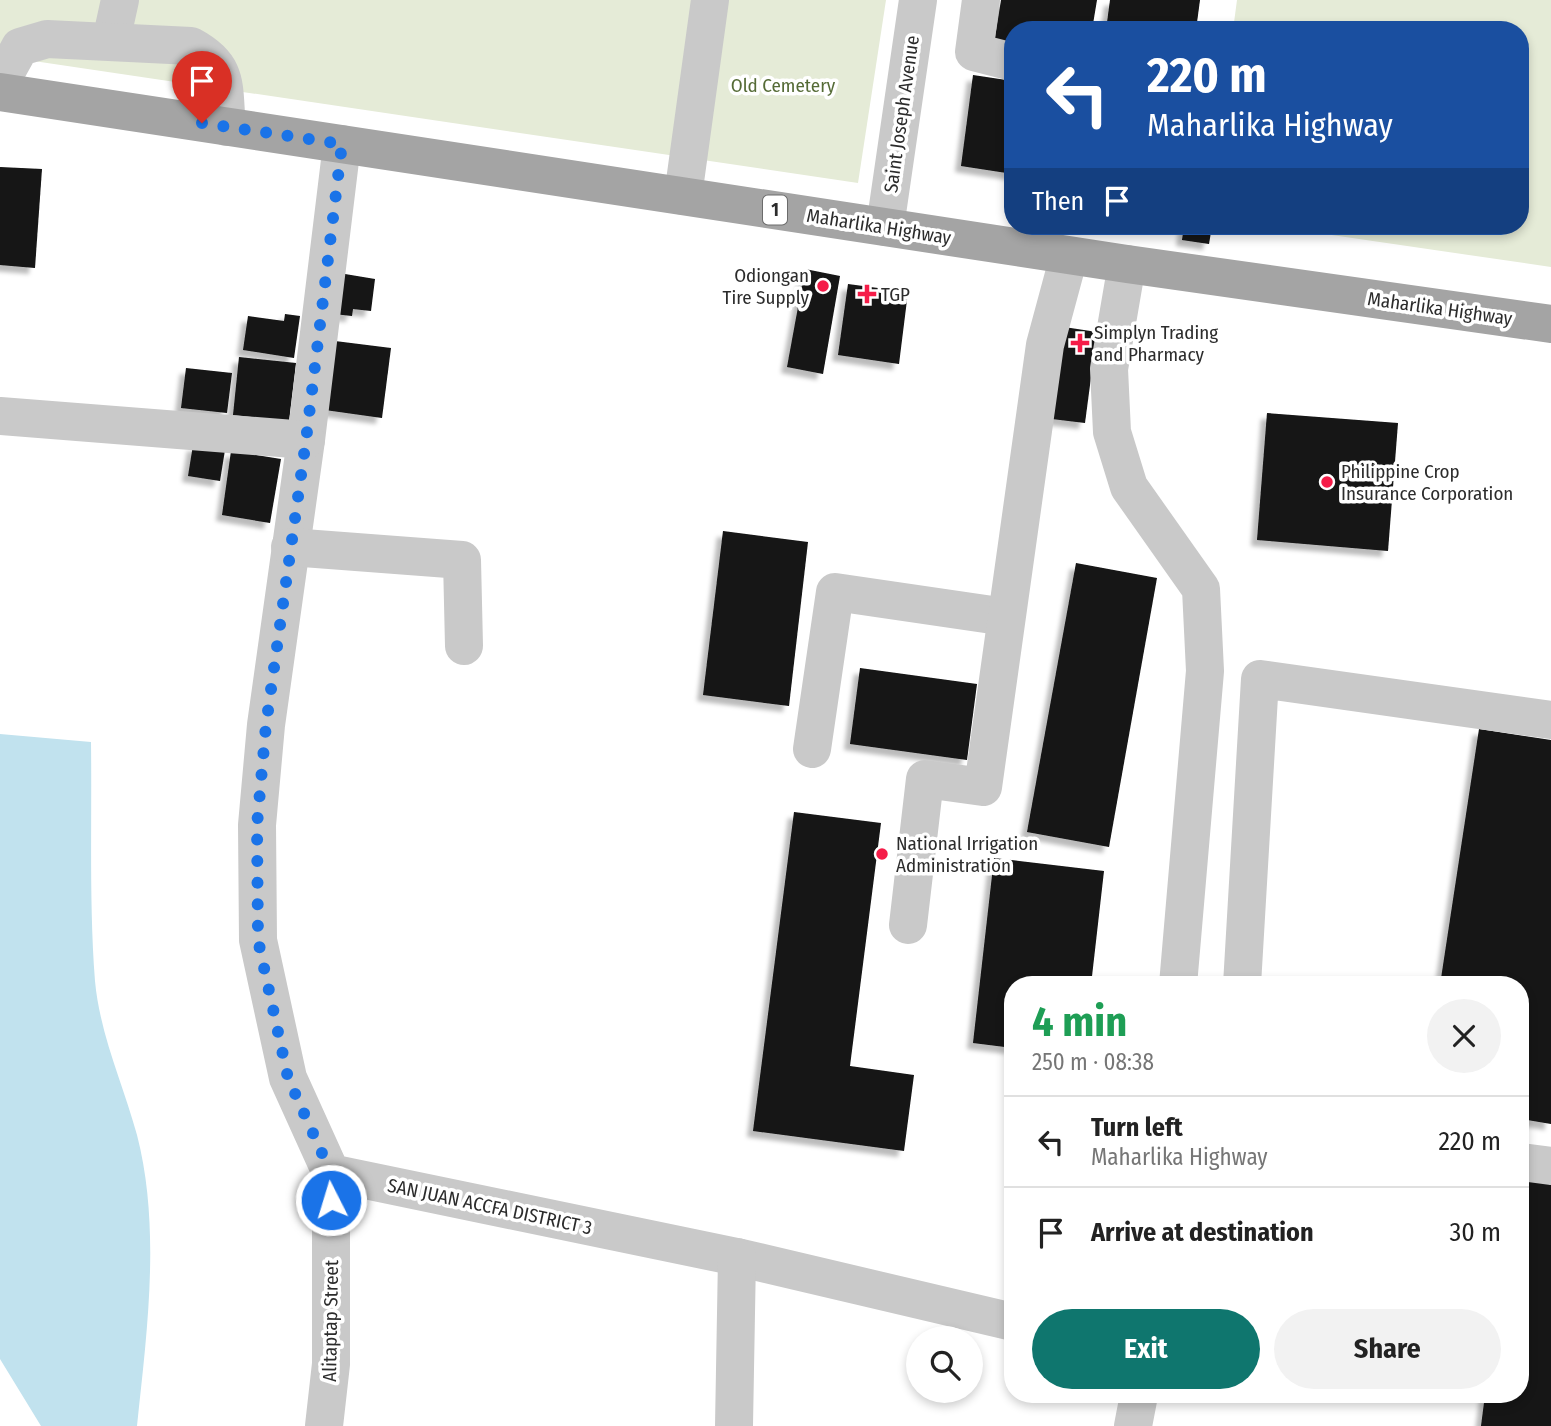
<!DOCTYPE html>
<html lang="en">
<head>
<meta charset="utf-8">
<style>
	body { margin:0; font-family:"Fira Sans Condensed",sans-serif; background:#f2f2f2; color:#222; height:100vh; display:flex; flex-direction:column; font-size:26px; white-space:nowrap }
	* { box-sizing:border-box; margin:0 }
	p { font-size:23px; color:#767676 }
	.icon { flex:none; width:38px; height:38px; fill:none; stroke:currentColor; stroke-width:2; stroke-linecap:round; stroke-linejoin:round }
	.map { position:relative; flex:1; overflow:hidden }
	.panel { position:absolute; left:1004px; top:976px; width:525px; height:427px; display:flex; flex-direction:column; background:#fff; border-radius:28px; box-shadow:0 4px 10px #0003 }
	.panel>* { flex:none }
	.banner { position:absolute; left:1004px; top:21px; width:525px; height:214px; border-radius:28px; box-shadow:0 4px 10px #0003; background:#1a4fa0; color:#fff; overflow:hidden }
	.tools { position:absolute; left:906px; top:1326px; display:grid; gap:14px }
	.tools a { display:grid; place-items:center; width:77px; height:77px; border-radius:50%; background:#fff; box-shadow:0 4px 10px #0003; font-size:35px }
	.pin { position:absolute; display:grid; place-items:center; width:60px; height:60px; color:#fff; margin:-72px -30px; border-radius:50% 50% 50% 0; rotate:-45deg; box-shadow:0 0 7px #0007 }
	.pin .icon { rotate:45deg }
	.me { position:absolute; width:77px; margin:-38px; rotate:355deg; stroke-linejoin:round; filter:drop-shadow(0 0 5px #0008) }
	.turn { display:flex; align-items:center; gap:24px; height:147px; padding:0 28px; font-size:32px }
	.turn .icon { width:91px; height:91px; stroke-width:2.5 }
	.turn b { display:block; font-size:49px; line-height:60px }
	.then { display:flex; align-items:center; height:66px; padding:0 28px; background:#0003; gap:14px; font-size:26px }
	.round { display:grid; place-items:center; flex:none; width:74px; height:74px; border-radius:37px; background:#f2f2f2 }
	.headline { display:flex; align-items:center; justify-content:space-between; height:119px; padding:0 28px }
	h1 { font-size:42px; font-weight:700; line-height:52px; color:#1e9e55 }
	.primary-button { display:flex; gap:14px; margin-top:auto; padding:14px 28px }
	.primary-button a { flex:1; height:80px; border-radius:42px; background:#0f766e; color:#fff; font-size:28px; font-weight:700; line-height:80px; text-align:center }
	.primary-button a+a { background:#f2f2f2; color:#222 }
	ul { padding:0; list-style:none }
	li { display:flex; align-items:center; gap:21px; height:91px; padding:0 28px; border-top:2px solid #e0e0e0 }
	li div { flex:1 }
	li b { display:block; font-size:26px }
	li em { font-style:normal }
	.map>svg:first-child { display:block }
</style>
</head>
<body>
<div class="map">
<svg width="1551" height="1426" viewBox="0 0 1551 1426">
	<defs>
		<filter id="shadow"><feDropShadow dx="-6" dy="6" stdDeviation="2" flood-color="#0004"/></filter>
	</defs>
	<rect width="100%" height="100%" fill="#fff"/>
	<g fill="#e5ebd7">
		<path d="M 0,0 L 886,0 L 858,183 L 0,56 Z"/>
		<path d="M 1237,0 L 1551,0 L 1551,267 L 1270,226 L 1521,226 L 1521,30 L 1233,30 Z"/>
	</g>
	<path fill="#c1e2ee" d="M 0,734 L 91,742 C 92,821 89,902 95,981 C 100,1035 123,1084 137,1135 C 161,1228 147,1332 137,1426 L 41,1426 L 0,1359 Z"/>
	<g fill="#131313" filter="url(#shadow)">
		<path d="M 1001,0 L 1097,0 L 1092,30 L 1013,30 L 1013,48 L 994,45 Z"/>
		<path d="M 1110,0 L 1200,0 L 1196,30 L 1106,30 Z"/>
		<path d="M 973,75 L 1013,81 L 1013,174 L 961,166 Z"/>
		<path d="M 0,167 L 42,169 L 35,268 L 0,265 Z"/>
		<path d="M 1184,226 L 1212,226 L 1209,244 L 1182,240 Z"/>
		<path d="M 805,269 L 840,276 L 823,374 L 787,367 Z"/>
		<path d="M 339,273 L 375,279 L 371,311 L 353,309 L 352,316 L 334,314 Z"/>
		<path d="M 848,284 L 908,292 L 899,364 L 838,355 Z"/>
		<path d="M 285,314 L 300,316 L 294,358 L 243,350 L 248,316 L 284,321 Z"/>
		<path d="M 1064,327 L 1097,332 L 1085,423 L 1052,419 Z"/>
		<path d="M 335,341 L 391,348 L 382,418 L 325,410 Z"/>
		<path d="M 239,357 L 296,363 L 289,421 L 233,415 Z"/>
		<path d="M 186,368 L 232,373 L 227,413 L 181,408 Z"/>
		<path d="M 1267,413 L 1398,423 L 1388,551 L 1257,540 Z"/>
		<path d="M 193,445 L 225,450 L 220,481 L 188,476 Z"/>
		<path d="M 231,451 L 281,459 L 270,523 L 222,515 Z"/>
		<path d="M 723,531 L 808,542 L 789,706 L 703,695 Z"/>
		<path d="M 1076,563 L 1157,578 L 1109,847 L 1027,832 Z"/>
		<path d="M 860,668 L 977,684 L 967,760 L 850,744 Z"/>
		<path d="M 1479,729 L 1551,740 L 1551,1124 L 1521,1119 L 1521,985 L 1440,985 Z"/>
		<path d="M 794,812 L 881,823 L 850,1066 L 914,1075 L 904,1151 L 753,1131 Z"/>
		<path d="M 994,858 L 1104,871 L 1091,985 L 1013,985 L 1013,1048 L 973,1043 Z"/>
		<path d="M 1521,1179 L 1551,1184 L 1551,1426 L 1481,1426 L 1485,1395 L 1521,1395 Z"/>
	</g>
	<g fill="none" stroke-linecap="round" stroke-linejoin="round">
		<g stroke="#c9c9c9" stroke-width="38">
			<path d="M 981,0 L 974,52 L 1013,62"/>
			<path d="M 111,41 L 120,0"/>
			<path d="M 0,83 L 20,47 L 47,39 L 191,46 C 230,67 223,86 227,127"/>
			<path d="M 342,144 L 306,440 L 266,725 L 257,825 L 258,940 L 288,1078 L 331,1173 L 737,1257 L 1013,1322"/>
			<path d="M 683,196 L 710,0"/>
			<path d="M 885,227 L 918,0"/>
			<path d="M 1127,264 L 1109,369 L 1112,432 L 1129,487 L 1201,589 L 1205,671 L 1178,985"/>
			<path d="M 0,416 L 306,440"/>
			<path d="M 290,547 L 462,560 L 464,646"/>
			<path d="M 812,749 L 835,592 L 1006,617"/>
			<path d="M 908,925 L 925,779 L 983,787 L 1045,345 L 1069,256"/>
			<path d="M 1242,985 L 1260,679 L 1551,720"/>
			<path d="M 1521,1162 L 1551,1166"/>
			<path d="M 324,1426 L 331,1364 L 331,1173"/>
			<path d="M 734,1426 L 737,1257"/>
			<path d="M 1133,1426 L 1139,1395"/>
		</g>
		<path stroke="#a4a4a4" stroke-width="38" d="M 0,92 L 1127,264 L 1551,324"/>
	</g>
	<g fill="none" stroke-linecap="round" stroke-linejoin="round">
		<path stroke="#1a73e8" stroke-width="12" stroke-dasharray="0 21.6" d="M 202,123 L 342,144 L 306,440 L 266,725 L 257,825 L 258,940 L 288,1078 L 331,1173 L 331,1200"/>
	</g>
	<g fill="#f51c48" stroke="#fff" stroke-width="2.5">
		<circle cx="823" cy="286" r="7"/>
		<path d="M863.5 283.5h7v7h7v7h-7v7h-7v-7h-7v-7h7z"/>
		<path d="M1076.5 332.5h7v7h7v7h-7v7h-7v-7h-7v-7h7z"/>
		<circle cx="1327" cy="482" r="7"/>
		<circle cx="882" cy="854" r="7"/>
	</g>
	<g text-anchor="middle" stroke-width="7" stroke-linejoin="round" paint-order="stroke">
		<rect fill="#fff" stroke="#6b6b6b" stroke-width="2" x="763" y="195.5" width="24" height="29" rx="5"/>
		<g font-size="18" font-weight="bold" fill="#2c2c2c">
			<text x="775" y="216">1</text>
		</g>
		<g font-size="19" fill="#556b36" stroke="#fff">
			<text x="783" y="92">Old Cemetery</text>
		</g>
		<g font-size="19" fill="#2c2c2c" stroke="#fff">
			<text transform="translate(901 114) rotate(-82)" y="7">Saint Joseph Avenue</text>
			<text transform="translate(879 226) rotate(9)" y="7">Maharlika Highway</text>
			<text transform="translate(1440 308) rotate(8)" y="7">Maharlika Highway</text>
			<text transform="translate(490 1206) rotate(12)" y="7">SAN JUAN ACCFA DISTRICT 3</text>
			<text transform="translate(330 1321) rotate(-89)" y="7">Alitaptap Street</text>
		</g>
		<g font-size="19" fill="#2c2c2c" stroke="#fff" text-anchor="start">
			<text x="809" y="282" text-anchor="end">Odiongan<tspan x="809" dy="22">Tire Supply</tspan></text>
			<text x="881" y="301">TGP</text>
			<text x="1094" y="339">Simplyn Trading<tspan x="1094" dy="22">and Pharmacy</tspan></text>
			<text x="1341" y="478">Philippine Crop<tspan x="1341" dy="22">Insurance Corporation</tspan></text>
			<text x="896" y="850">National Irrigation<tspan x="896" dy="22">Administration</tspan></text>
		</g>
	</g>
</svg>
<div class="tools">
<a><svg class="icon" aria-label="search" viewBox="0 0 24 24"><circle cx="10" cy="10" r="6"/><path d="M15 15l6 6"/></svg></a>
</div>
<div class="pin" style="left:202px;top:123px;background:#d93025"><svg class="icon" aria-label="arrive" viewBox="0 0 24 24"><path d="M6 21V4h12l-3 4 3 4H6"/></svg></div>
<svg class="me" style="left:331px;top:1200px" viewBox="-20 -20 40 40"><circle r="17" fill="#1a73e8" stroke="#fff" stroke-width="3"/><path d="M0-11L8 9 0 5-8 9z" fill="#fff"/></svg>
<div class="banner">
<div class="turn"><svg class="icon" aria-label="left" viewBox="0 0 24 24"><path d="M17 20v-9H6M10 6l-5 5 5 5"/></svg><div><b>220 m</b>Maharlika Highway</div></div>
<div class="then">Then<svg class="icon" aria-label="arrive" viewBox="0 0 24 24"><path d="M6 21V4h12l-3 4 3 4H6"/></svg></div>
</div>
<section class="panel">
<div class="headline"><div><h1>4 min</h1><p>250 m · 08:38</p></div><a class="round"><svg class="icon" aria-label="close" viewBox="0 0 24 24"><path d="M6 6l12 12M18 6L6 18"/></svg></a></div>
<ul>
<li><svg class="icon" aria-label="left" viewBox="0 0 24 24"><path d="M17 20v-9H6M10 6l-5 5 5 5"/></svg><div><b>Turn left</b><p>Maharlika Highway</p></div><em>220 m</em></li>
<li><svg class="icon" aria-label="arrive" viewBox="0 0 24 24"><path d="M6 21V4h12l-3 4 3 4H6"/></svg><div><b>Arrive at destination</b></div><em>30 m</em></li>
</ul>
<div class="primary-button"><a>Exit</a><a>Share</a></div>
</section>
</div>
</body>
</html>
